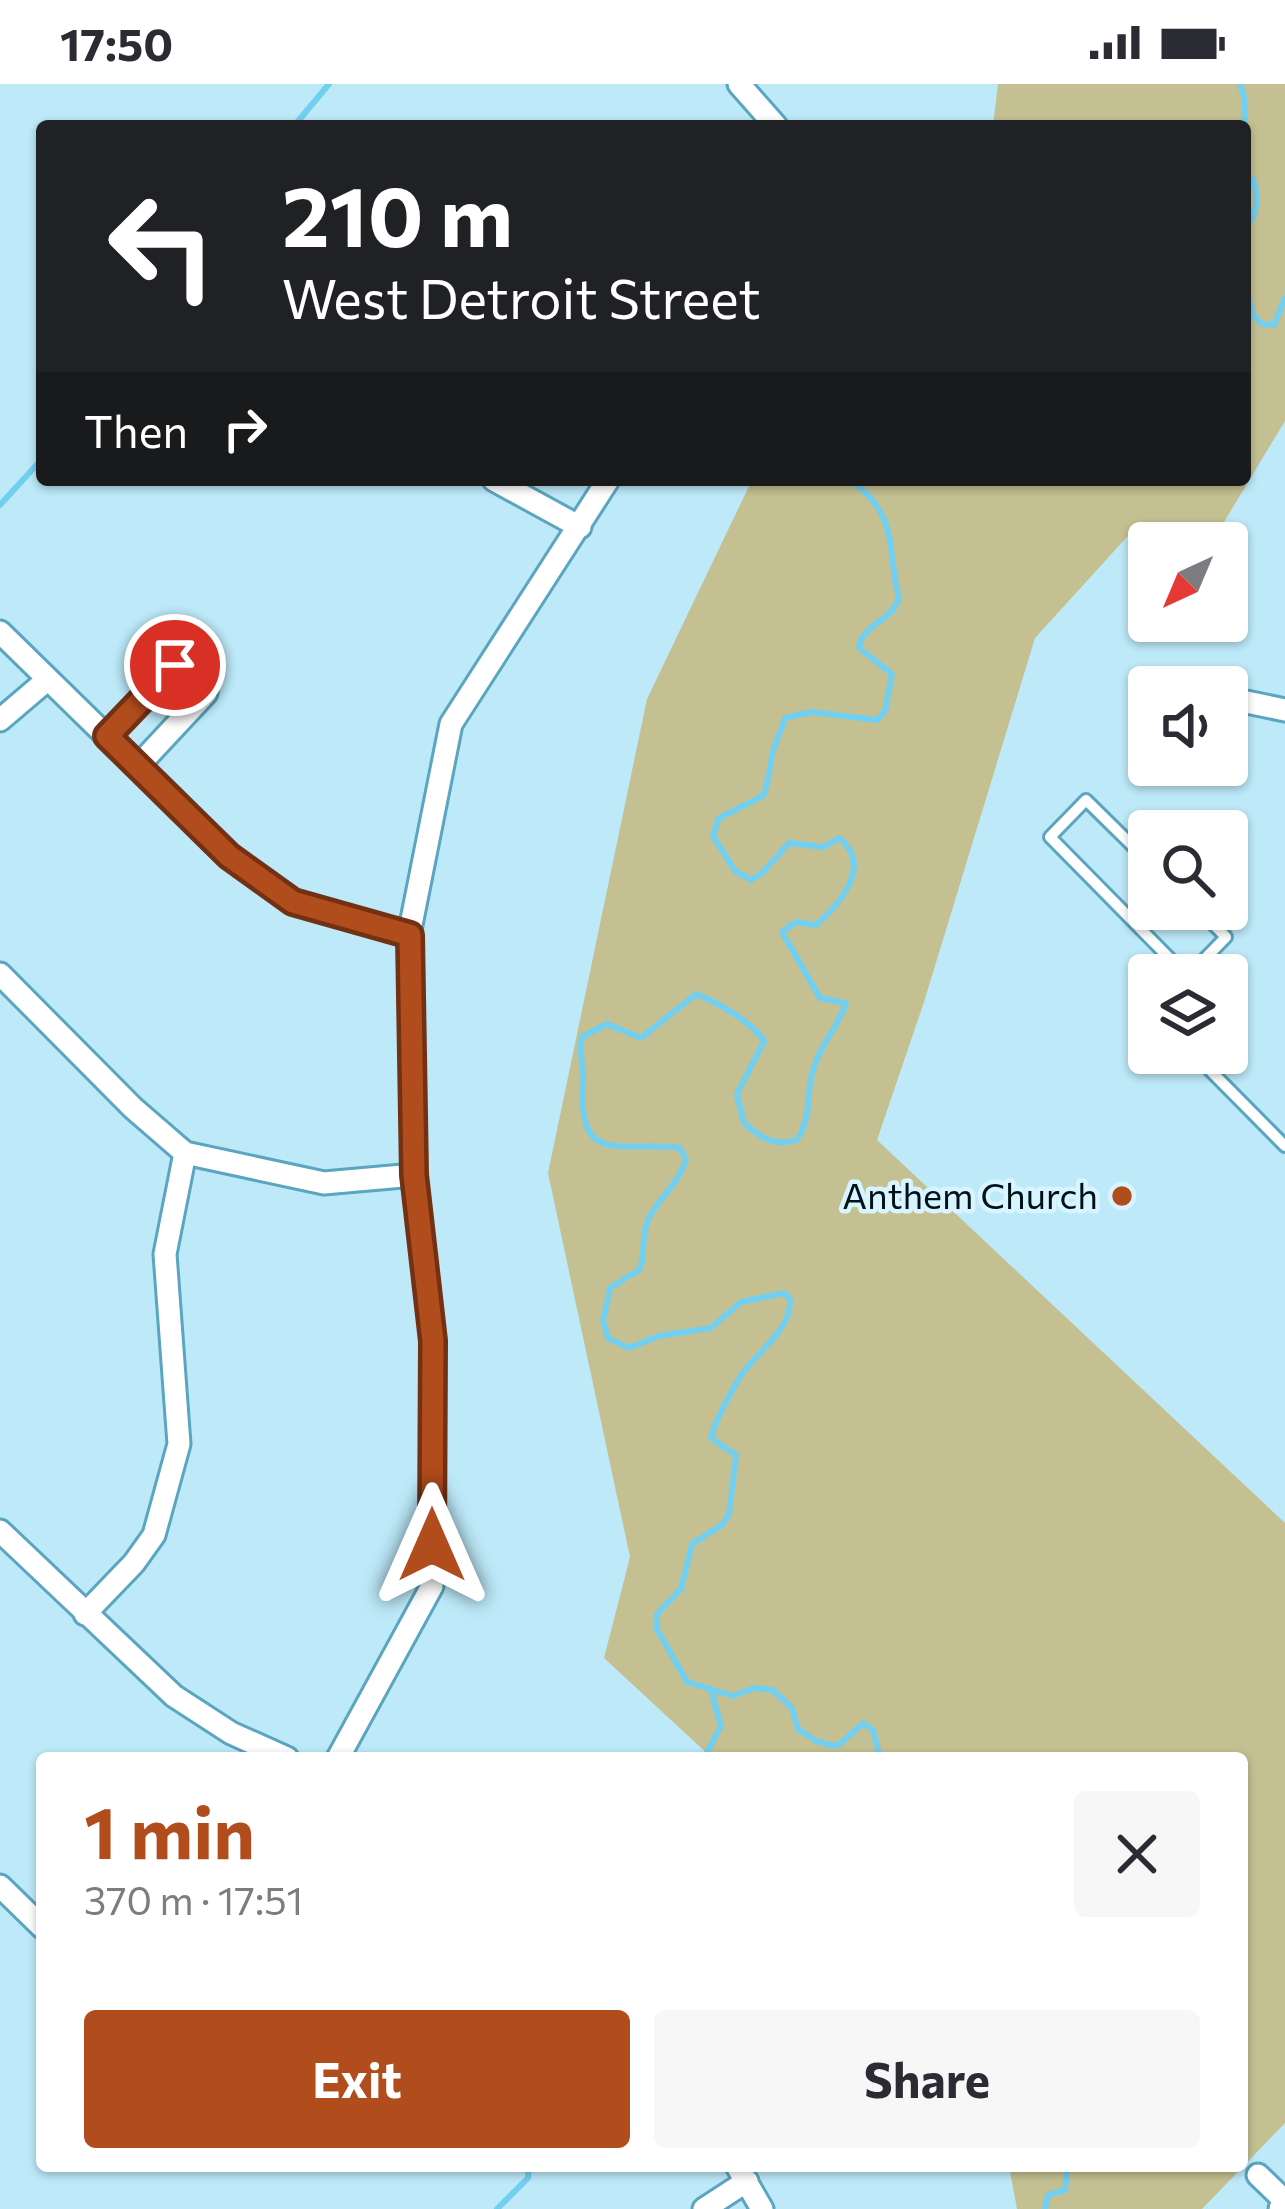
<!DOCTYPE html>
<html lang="en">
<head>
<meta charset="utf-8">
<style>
	body { margin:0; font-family:Commissioner,sans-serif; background:#f7f7f7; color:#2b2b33; height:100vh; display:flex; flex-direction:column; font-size:45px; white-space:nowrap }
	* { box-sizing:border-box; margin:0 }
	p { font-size:39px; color:#7c7c81 }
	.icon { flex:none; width:66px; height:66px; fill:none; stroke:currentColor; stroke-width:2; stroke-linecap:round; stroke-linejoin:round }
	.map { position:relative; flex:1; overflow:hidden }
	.drawer { position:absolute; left:36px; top:1668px; width:1212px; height:420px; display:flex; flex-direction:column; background:#fff; border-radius:12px; box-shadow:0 3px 9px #0004 }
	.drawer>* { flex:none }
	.guide { position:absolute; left:36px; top:36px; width:1215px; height:366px; border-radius:12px; box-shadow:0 3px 9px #0004; background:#202124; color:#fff; overflow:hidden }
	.needle { width:78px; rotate:224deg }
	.buttons { position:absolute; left:1128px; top:438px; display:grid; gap:24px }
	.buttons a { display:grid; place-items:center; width:120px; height:120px; border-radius:12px; background:#fff; box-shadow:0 3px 9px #0004; font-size:60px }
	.pin { position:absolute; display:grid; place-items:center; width:102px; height:102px; color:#fff; margin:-51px; border:6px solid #fff; border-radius:50%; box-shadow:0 3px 12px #0007 }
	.me { position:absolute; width:132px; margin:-66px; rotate:0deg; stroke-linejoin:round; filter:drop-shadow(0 0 9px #0008) }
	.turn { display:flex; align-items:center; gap:42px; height:252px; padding:0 48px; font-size:54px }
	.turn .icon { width:156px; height:156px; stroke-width:2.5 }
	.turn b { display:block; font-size:84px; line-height:102px }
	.then { display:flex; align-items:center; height:114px; padding:0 48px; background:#0003; gap:24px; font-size:45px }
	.round { display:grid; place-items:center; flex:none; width:126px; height:126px; border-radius:12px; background:#f7f7f7 }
	.summary { display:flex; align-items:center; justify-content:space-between; height:204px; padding:0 48px }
	h1 { font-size:72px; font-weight:700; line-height:90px; color:#b14c1d }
	.action { display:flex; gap:24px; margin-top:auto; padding:24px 48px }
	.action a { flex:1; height:138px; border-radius:12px; background:#b14c1d; color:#fff; font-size:48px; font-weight:700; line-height:138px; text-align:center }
	.action a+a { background:#f7f7f7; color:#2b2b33 }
	.status { display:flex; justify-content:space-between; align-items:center; height:84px; padding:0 60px; background:#fff; direction:ltr }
	.status svg { height:33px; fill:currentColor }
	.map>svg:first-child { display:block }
</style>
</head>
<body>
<div class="status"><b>17:50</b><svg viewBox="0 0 49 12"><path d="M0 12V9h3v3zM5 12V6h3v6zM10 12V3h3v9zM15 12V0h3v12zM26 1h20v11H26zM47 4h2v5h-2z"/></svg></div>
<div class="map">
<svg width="1285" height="2125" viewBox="0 0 1285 2125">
	<rect width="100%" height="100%" fill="#bde9f9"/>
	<path fill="#c4c092" d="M 998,0 L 1285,0 L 1285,337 L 1215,453 L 1137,442 L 1035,554 L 924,918 L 877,1056 L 1285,1439 L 1285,2039 L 1202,2125 L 1017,2125 L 1009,2082 L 1242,2082 L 1242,1674 L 712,1674 L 604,1574 L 630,1473 L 548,1089 L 647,615 L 752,396 L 1245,396 L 1245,42 L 993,42 Z"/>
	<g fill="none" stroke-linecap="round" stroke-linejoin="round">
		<g stroke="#72cff0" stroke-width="6">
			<path d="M 1240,0 L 1244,12 L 1245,42"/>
			<path d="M 294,42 L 329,0"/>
			<path d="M 1245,93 L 1253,95 C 1259,112 1258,131 1245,144"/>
			<path d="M 1245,200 L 1253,231 L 1262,240 L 1274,241 L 1285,214"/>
			<path d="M 851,396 C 900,433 886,463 899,515 C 889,539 861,541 859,564 L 892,590 L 885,627 L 877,636 L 812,628 L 785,634 C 782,645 773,664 772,671 C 769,686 769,697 763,712 L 719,734 L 713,752 L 735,787 L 751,796 L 762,789 L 789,759 L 823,763 L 839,754 C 873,781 841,819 816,841 L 796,838 L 782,848 L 820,914 L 846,919 C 839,941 822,959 815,980 C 804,1009 814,1028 797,1056 C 774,1063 761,1054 744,1039 L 737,1010 L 764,957 C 750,936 718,919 696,910 L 641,954 L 607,940 L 582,953 C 578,970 585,984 583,1001 C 577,1084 623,1056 680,1064 L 686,1076 C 679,1098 665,1108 653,1127 C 640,1145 646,1165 640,1185 L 610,1204 L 603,1237 L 608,1254 L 629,1264 L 659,1252 L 711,1244 L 741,1218 L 784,1209 L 790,1215 C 791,1245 763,1263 745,1286 C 736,1297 713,1341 711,1354 L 736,1371 L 729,1430 L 723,1440 L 692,1460 L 681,1505 L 657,1530 L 657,1545 L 687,1598 L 733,1612 L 754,1604 L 773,1606 L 792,1624 L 798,1645 L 816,1657 L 834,1662 L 841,1659 L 863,1639 L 873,1646 L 880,1674"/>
			<path d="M 0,421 L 42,375"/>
			<path d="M 704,1674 L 721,1642 L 711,1605"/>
			<path d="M 497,2125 L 528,2094 L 529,2082"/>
			<path d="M 1045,2125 L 1048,2111 L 1065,2106 L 1068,2082"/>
		</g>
		<defs>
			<g id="lane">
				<path d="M 1149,778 L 1086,716 L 1050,753 L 1186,891"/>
				<path d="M 1189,891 L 1226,853 L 1198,825"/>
				<path d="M 1193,969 L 1285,1062"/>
			</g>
			<g id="street">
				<path d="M 739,0 L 776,42"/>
				<path d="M 494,396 L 580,443"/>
				<path d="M 0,548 L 229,772 L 293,818 L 409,851"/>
				<path d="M 1227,614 L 1285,626"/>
				<path d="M 0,636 L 47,596"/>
				<path d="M 107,652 L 175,581 L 191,579 C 204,588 209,594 206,609 L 139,681"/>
				<path d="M 0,890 L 133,1024 L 185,1069 L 324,1099 L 414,1091"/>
				<path d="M 0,1447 L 174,1612 L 231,1649 L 287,1674"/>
				<path d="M 85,1530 L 134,1479 L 154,1451 L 179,1360 L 165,1170 L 185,1069"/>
				<path d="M 338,1674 L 432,1502 L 433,1257 L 414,1091 L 409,851 L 451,640 L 608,396"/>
				<path d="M 0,1802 L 42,1843"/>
				<path d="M 737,2082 L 762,2125"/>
				<path d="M 1258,2091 L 1285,2117"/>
				<path d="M 704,2125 L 747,2097"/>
			</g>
			<path id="secondary" d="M 1283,2125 L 1285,2123"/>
		</defs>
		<use href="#lane" stroke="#5aa5bf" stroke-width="16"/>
		<use href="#street" stroke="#5aa5bf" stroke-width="27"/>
		<use href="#secondary" stroke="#5aa5bf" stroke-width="33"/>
		<use href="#lane" stroke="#fff" stroke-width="10"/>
		<use href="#street" stroke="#fff" stroke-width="21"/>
		<use href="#secondary" stroke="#fff" stroke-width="27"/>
	</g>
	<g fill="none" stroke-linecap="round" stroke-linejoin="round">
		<defs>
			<path id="route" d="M 175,581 L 107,652 L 229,772 L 293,818 L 410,851 L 414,1091 L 433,1257 L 432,1461"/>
		</defs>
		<use href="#route" stroke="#733113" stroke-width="30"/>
		<use href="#route" stroke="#b14c1d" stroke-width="21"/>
	</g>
	<circle fill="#b14c1d" stroke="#d7f4ff" stroke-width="4.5" cx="1122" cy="1112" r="12"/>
	<g text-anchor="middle" stroke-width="9" stroke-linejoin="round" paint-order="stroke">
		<g font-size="36" fill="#001119" stroke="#d7f4ff" text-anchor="end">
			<text x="1098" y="1125">Anthem Church</text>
		</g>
	</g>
</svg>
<div class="buttons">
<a><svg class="needle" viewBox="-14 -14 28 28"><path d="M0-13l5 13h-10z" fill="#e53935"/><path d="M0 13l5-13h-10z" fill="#7c7c81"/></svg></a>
<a><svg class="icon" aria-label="sound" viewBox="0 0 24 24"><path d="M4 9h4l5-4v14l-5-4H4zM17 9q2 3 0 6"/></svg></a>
<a><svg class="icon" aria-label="search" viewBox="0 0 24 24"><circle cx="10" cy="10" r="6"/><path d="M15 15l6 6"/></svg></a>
<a><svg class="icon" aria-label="layers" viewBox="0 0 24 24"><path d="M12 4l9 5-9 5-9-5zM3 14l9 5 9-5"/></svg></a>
</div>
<div class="pin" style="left:175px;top:581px;background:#d93025"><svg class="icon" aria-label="arrive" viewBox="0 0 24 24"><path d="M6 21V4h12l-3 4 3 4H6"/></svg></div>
<svg class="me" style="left:432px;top:1461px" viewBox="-20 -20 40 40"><path d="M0-17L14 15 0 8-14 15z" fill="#b14c1d" stroke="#fff" stroke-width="4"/></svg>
<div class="guide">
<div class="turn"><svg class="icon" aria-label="left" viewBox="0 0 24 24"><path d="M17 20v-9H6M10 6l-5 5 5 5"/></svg><div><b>210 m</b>West Detroit Street</div></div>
<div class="then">Then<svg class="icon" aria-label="right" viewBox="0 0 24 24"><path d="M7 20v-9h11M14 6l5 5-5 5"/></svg></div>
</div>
<section class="drawer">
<div class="summary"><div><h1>1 min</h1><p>370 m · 17:51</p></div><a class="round"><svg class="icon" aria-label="close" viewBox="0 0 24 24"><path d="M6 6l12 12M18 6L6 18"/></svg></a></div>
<div class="action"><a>Exit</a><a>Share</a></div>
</section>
</div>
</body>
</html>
